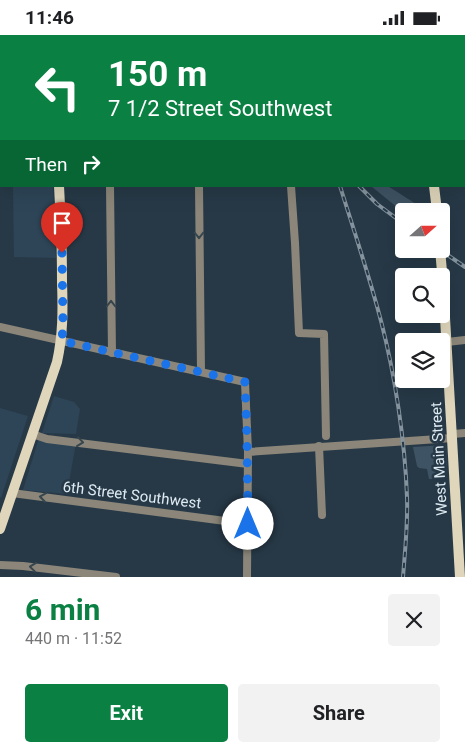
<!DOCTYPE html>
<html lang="en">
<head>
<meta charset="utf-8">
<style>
	body { margin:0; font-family:Roboto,sans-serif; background:#f2f2f2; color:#202124; height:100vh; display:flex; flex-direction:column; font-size:19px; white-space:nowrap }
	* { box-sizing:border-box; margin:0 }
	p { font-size:16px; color:#757577 }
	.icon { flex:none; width:28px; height:28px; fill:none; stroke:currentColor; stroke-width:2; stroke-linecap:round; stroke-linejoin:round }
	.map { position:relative; height:542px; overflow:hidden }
	.drawer { display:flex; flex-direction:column; background:#fff; flex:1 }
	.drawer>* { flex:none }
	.hud { position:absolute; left:0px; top:0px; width:465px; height:152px; box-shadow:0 5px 20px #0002; background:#0b8043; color:#fff; overflow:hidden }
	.needle { width:32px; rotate:69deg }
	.tools { position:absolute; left:395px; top:168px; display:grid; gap:10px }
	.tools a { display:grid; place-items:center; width:55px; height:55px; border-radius:5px; background:#fff; box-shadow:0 5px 20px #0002; font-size:25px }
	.pin { position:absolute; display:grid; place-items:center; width:42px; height:42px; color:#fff; margin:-51px -21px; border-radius:50% 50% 50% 0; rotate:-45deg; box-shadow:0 0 5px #0007 }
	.pin .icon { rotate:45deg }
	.me { position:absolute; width:55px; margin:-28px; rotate:0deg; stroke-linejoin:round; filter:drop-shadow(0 0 4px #0008) }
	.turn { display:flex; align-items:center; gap:18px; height:105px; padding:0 25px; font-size:22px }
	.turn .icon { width:65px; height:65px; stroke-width:2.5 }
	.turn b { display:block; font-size:35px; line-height:42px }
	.then { display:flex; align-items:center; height:48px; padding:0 25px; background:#0003; gap:10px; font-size:19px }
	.round { display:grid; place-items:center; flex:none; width:52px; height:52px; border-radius:5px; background:#f2f2f2 }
	.summary { display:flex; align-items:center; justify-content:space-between; height:85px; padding:0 25px }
	h1 { font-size:30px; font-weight:700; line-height:38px; color:#0b8043 }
	.cta { display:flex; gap:10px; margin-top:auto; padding:10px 25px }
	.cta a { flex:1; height:58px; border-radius:5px; background:#0b8043; color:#fff; font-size:20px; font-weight:700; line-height:58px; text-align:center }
	.cta a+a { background:#f2f2f2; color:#202124 }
	.status { display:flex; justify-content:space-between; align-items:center; height:35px; padding:0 25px; background:#fff; direction:ltr }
	.status svg { height:14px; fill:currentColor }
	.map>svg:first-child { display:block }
</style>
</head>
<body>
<div class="status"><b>11:46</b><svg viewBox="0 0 49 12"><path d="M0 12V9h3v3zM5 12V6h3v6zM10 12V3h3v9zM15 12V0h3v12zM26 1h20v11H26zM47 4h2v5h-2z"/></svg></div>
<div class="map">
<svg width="465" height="542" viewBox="0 0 465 542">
	<rect width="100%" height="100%" fill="#273947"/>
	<g fill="#2d4557">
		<path d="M 13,151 L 53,151 L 56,223 L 14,222 Z"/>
		<path d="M 54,361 L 74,367 L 80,374 L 76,399 L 42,398 Z"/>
		<path d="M 0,373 L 28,381 L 1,463 L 0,462 Z"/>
		<path d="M 39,403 L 76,408 L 67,459 L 23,455 Z"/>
	</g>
	<g fill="#3e5363">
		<path d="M 371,151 C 376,151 382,150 387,151 C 390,152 424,174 427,176 L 404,176 L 404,178 Z"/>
		<path d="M 446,410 L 447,443 L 429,444 L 427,434 L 419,433 L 417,431 L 413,412 Z"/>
	</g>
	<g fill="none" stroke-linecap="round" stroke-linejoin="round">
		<g stroke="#8b8679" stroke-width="8">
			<path d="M 88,0 L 89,1"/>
			<path d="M 155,0 L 156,1"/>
			<path d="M 0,20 L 1,22"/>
			<path d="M 0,85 L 1,85"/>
			<path d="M 110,151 L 112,318"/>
			<path d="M 199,151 L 201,337"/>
			<path d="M 291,151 L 295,208 L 299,298 L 324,299 L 326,401"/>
			<path d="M 0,292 L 245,347 L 248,417 L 247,542"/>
			<path d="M 447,307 L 465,305"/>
			<path d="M 32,399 L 47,404 L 248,429"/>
			<path d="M 453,399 L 465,398"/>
			<path d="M 319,411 L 322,480"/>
			<path d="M 248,417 L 453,403"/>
			<path d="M 12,458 L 248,489"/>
			<path d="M 0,530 L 23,531 L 116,542"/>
		</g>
		<g stroke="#dfd6bb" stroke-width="10">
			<path d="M 421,0 L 421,1"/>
			<path d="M 136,1 L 138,0"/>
			<path d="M 434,151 L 437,176"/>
			<path d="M 443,248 L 460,542"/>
			<path d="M 0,494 L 57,327 C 63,300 63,275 62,247 C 62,215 61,183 59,151"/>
		</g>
		<defs>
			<g id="rail">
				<path d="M 241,0 L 242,1"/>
				<path d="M 298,0 L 298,1"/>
				<path d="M 340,151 C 354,196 369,240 381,286 C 395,340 405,406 407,462 C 408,489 405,516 403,542"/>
				<path d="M 359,151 L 377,169 L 404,189"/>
				<path d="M 439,214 L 465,232"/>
			</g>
		</defs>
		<use href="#rail" stroke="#84939e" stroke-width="4"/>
		<use href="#rail" stroke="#273947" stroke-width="2" stroke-dasharray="5.5" stroke-linecap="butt"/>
		<path stroke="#dfd6bb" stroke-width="10" d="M 440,214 L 443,248"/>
	</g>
	<defs><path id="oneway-chevron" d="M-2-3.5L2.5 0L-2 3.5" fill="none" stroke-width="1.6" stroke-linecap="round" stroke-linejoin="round" transform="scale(1.25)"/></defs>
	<g stroke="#36454e">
		<use href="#oneway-chevron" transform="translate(199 200) rotate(90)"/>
		<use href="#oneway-chevron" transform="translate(111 269) rotate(-90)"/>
		<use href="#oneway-chevron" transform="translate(80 407) rotate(7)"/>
		<use href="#oneway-chevron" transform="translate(43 462) rotate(-172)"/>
		<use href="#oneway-chevron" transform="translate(33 532) rotate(-173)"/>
	</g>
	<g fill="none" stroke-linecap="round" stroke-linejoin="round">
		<path stroke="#1a73e8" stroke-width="9" stroke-dasharray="0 16.2" d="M 62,218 L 63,289 L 62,306 L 245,347 L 247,402 L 248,489"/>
	</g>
	<g text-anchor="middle" stroke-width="5" stroke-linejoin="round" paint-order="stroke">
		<g font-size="15" fill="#dfebf3" stroke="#273947">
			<text transform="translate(439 424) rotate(-93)" y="5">West Main Street</text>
			<text transform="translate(132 460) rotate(7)" y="5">6th Street Southwest</text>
		</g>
	</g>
</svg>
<div class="tools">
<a><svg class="needle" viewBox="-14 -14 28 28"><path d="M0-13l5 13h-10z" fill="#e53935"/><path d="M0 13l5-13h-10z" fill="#757577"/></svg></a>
<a><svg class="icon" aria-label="search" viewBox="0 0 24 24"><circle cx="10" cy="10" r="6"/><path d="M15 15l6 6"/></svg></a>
<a><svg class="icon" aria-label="layers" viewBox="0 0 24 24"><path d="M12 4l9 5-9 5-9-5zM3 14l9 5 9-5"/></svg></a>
</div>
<div class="pin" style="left:62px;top:218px;background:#d93025"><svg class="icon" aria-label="arrive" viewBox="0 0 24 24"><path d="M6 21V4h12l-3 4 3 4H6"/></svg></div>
<svg class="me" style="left:248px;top:489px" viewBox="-20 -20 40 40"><circle r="19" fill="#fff"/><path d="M0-13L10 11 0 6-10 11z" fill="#1a73e8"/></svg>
<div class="hud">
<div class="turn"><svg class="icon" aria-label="left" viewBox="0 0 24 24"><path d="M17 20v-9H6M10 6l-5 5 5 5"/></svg><div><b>150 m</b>7 1/2 Street Southwest</div></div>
<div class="then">Then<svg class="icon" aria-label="right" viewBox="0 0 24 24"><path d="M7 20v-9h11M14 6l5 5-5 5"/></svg></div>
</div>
</div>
<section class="drawer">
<div class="summary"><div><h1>6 min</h1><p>440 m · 11:52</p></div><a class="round"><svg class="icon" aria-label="close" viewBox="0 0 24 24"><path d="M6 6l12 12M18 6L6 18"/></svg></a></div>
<div class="cta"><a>Exit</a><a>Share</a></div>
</section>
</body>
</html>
